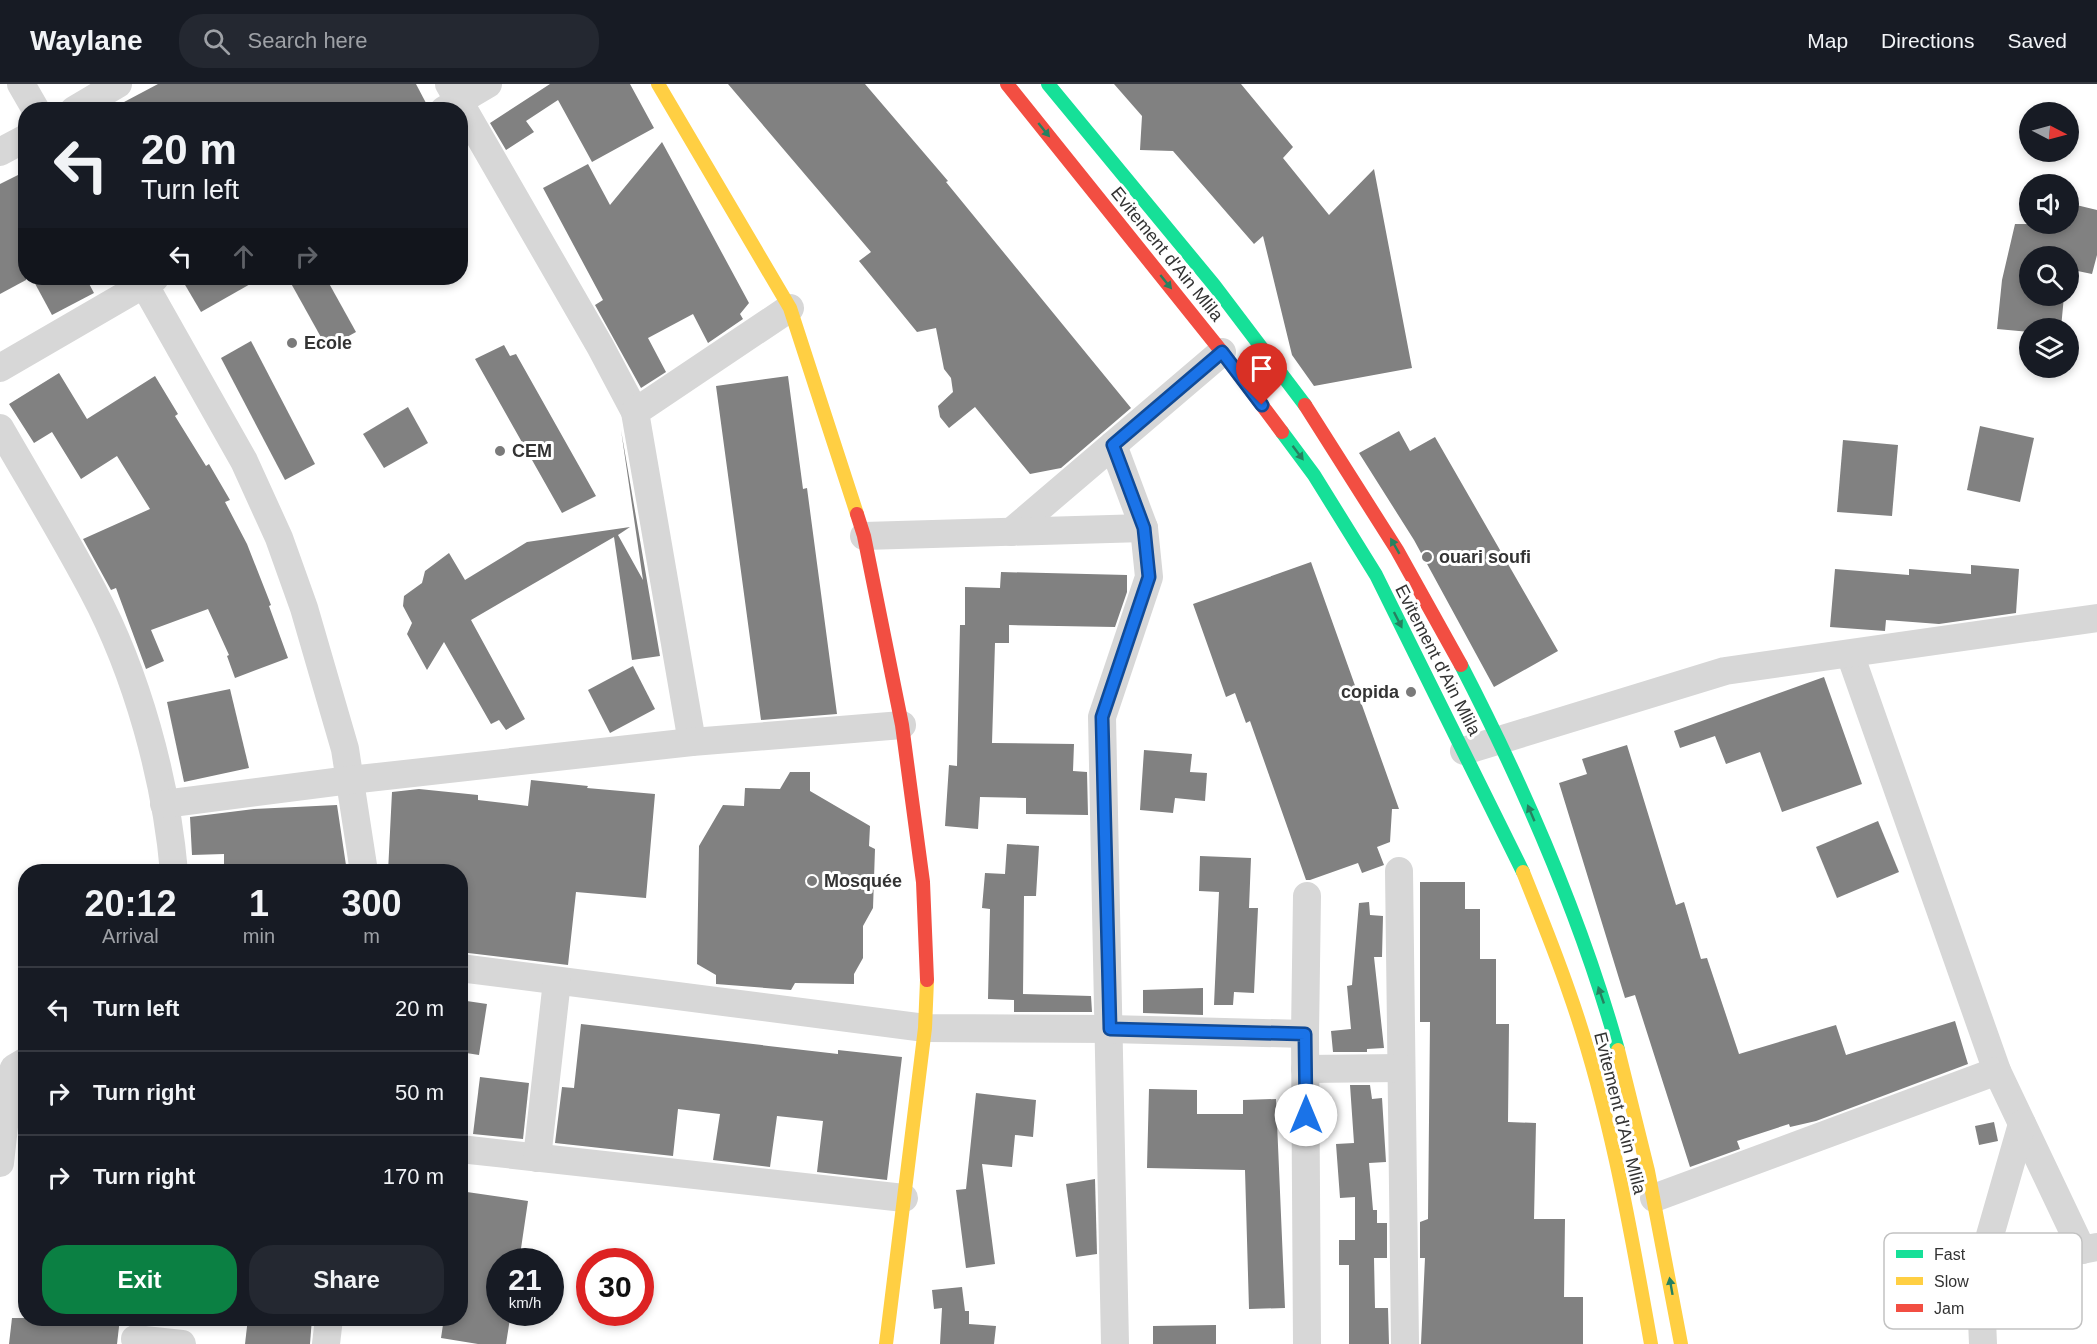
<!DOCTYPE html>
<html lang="en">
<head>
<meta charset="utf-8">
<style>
	body { margin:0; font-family:Helvetica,sans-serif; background:#242831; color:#f1f3f6; height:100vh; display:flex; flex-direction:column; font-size:22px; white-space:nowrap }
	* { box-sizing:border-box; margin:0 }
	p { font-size:20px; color:#9ea1a6 }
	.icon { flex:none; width:33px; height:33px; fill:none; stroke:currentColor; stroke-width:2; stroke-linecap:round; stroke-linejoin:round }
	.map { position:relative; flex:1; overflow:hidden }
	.details { position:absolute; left:18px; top:780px; width:450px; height:462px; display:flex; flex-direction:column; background:#171b24; border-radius:24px; box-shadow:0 3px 9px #0003 }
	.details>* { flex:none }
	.hud { position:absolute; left:18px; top:18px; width:450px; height:183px; border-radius:24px; box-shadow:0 3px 9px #0003; background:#171b24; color:#f1f3f6; overflow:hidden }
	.needle { width:39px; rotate:96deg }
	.buttons { position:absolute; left:2019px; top:18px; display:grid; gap:12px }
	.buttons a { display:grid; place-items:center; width:60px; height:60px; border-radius:50%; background:#171b24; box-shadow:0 3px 9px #0003; font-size:30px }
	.speed { position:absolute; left:486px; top:1164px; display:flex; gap:12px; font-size:30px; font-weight:700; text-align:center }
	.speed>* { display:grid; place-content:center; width:78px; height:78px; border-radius:50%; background:#171b24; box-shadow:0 3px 9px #0003; line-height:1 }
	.speed small { font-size:15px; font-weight:400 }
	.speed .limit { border:9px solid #d22; background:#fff; color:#111 }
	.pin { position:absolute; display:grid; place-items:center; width:51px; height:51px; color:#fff; margin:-62px -26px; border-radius:50% 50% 50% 0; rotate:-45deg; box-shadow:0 0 6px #0007 }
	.pin .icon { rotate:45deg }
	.me { position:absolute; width:66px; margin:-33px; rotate:0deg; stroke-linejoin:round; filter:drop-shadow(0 0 4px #0008) }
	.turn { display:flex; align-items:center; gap:21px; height:126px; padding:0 24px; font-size:27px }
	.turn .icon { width:78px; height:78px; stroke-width:2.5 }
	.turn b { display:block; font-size:42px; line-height:51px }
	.lanes { display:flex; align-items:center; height:57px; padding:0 24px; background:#0003; justify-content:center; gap:30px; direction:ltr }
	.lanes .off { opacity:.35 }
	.eta { display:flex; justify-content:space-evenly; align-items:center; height:102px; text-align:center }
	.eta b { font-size:36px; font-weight:600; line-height:42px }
	.button { display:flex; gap:12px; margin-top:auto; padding:12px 24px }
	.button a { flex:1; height:69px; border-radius:24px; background:#0b8043; color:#fff; font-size:24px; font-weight:600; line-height:69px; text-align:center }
	.button a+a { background:#242831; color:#f1f3f6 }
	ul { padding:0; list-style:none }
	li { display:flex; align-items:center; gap:18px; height:84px; padding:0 24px; border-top:2px solid #363941 }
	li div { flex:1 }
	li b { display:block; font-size:22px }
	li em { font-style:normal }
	header { display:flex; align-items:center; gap:36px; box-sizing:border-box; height:84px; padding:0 30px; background:#171b24; border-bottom:2px solid #363941 }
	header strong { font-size:28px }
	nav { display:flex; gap:33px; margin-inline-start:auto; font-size:21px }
	.search { width:420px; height:54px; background:#242831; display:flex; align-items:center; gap:15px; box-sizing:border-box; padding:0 21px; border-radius:24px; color:#9ea1a6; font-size:22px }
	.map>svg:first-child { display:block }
</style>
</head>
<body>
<header>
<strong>Waylane</strong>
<div class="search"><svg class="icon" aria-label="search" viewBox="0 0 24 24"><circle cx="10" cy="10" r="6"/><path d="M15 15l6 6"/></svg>Search here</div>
<nav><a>Map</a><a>Directions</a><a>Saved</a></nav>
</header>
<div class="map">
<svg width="2097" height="1260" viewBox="0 0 2097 1260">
	<rect width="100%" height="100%" fill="#fff"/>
	<g fill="#818181">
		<path d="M 158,0 L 416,0 L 426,19 L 414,26 L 109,26 Z"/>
		<path d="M 550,0 L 630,0 L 654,44 L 592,78 L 558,16 L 526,37 L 534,48 L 506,66 L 490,39 Z"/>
		<path d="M 728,0 L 865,0 L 948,97 L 946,98 L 1131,324 L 1061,384 L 1030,390 L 975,323 L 949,344 L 940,333 L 938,322 L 953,308 L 951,294 L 944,285 L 936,244 L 917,248 L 859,177 L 871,168 Z"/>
		<path d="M 1114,0 L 1241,0 L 1293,63 L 1283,74 L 1329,131 L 1374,85 L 1412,284 L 1314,302 L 1292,271 L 1263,152 L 1254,160 L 1173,67 L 1140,66 L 1142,32 Z"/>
		<path d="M 662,58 L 749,219 L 740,230 L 743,235 L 708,259 L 693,230 L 648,254 L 666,288 L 641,304 L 595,221 L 603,216 L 543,104 L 588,80 L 610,121 Z"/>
		<path d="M 26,87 L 26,196 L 0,210 L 0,100 Z"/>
		<path d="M 2068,119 L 2097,126 L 2097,171 L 2092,190 L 2068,185 L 2068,172 L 2030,172 L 2030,212 L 2064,212 L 2061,244 L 2030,244 L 2030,248 L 1997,245 L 2002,196 L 2015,140 L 2068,140 Z"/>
		<path d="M 32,194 L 86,194 L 94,209 L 52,231 Z"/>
		<path d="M 181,194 L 261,194 L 201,228 Z"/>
		<path d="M 288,194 L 326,194 L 356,248 L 327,264 Z"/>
		<path d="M 251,257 L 315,380 L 285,396 L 221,274 Z"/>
		<path d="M 504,261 L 510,272 L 516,270 L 596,412 L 562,429 L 475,275 Z"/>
		<path d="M 59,289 L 87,335 L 155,292 L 178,330 L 175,332 L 206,382 L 209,380 L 230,416 L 225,418 L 247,460 L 271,521 L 269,522 L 288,574 L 235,594 L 227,572 L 229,571 L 208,525 L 151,546 L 164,577 L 146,585 L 116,504 L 111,506 L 83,455 L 150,425 L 117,372 L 81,395 L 52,348 L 34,359 L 9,320 Z"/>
		<path d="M 788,292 L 803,405 L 807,404 L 837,630 L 761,636 L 716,302 Z"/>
		<path d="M 408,323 L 428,359 L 384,384 L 363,350 Z"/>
		<path d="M 1980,342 L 2034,354 L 2020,418 L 1967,406 Z"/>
		<path d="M 621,346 L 660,572 L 632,576 L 614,453 L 471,536 L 525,635 L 506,646 L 499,636 L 491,640 L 444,558 L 427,586 L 407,550 L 412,539 L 403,522 L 404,512 L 422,499 L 425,487 L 449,469 L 465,496 L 527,458 L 630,443 L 618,451 L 643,496 Z"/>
		<path d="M 1399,347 L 1410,367 L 1435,353 L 1558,567 L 1494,603 L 1414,456 L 1359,369 Z"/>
		<path d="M 1843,356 L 1898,361 L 1892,432 L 1837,428 Z"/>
		<path d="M 1311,478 L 1399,725 L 1392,725 L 1390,758 L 1377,763 L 1384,781 L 1362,789 L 1358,779 L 1310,796 L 1306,796 L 1250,637 L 1246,639 L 1235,609 L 1226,613 L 1193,520 Z"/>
		<path d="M 1971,481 L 2019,485 L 2016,529 L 1939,540 L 1886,536 L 1885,547 L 1830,543 L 1835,485 L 1909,491 L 1909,485 L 1971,490 Z"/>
		<path d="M 1001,488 L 1127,491 L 1127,508 L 1115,543 L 1009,541 L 1009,559 L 995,559 L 992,659 L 1074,660 L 1073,687 L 1087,688 L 1088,731 L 1026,730 L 1026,714 L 980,713 L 978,745 L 945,742 L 949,681 L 957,682 L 960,541 L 965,541 L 965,503 L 1000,504 Z"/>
		<path d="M 633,582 L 655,625 L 610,649 L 588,606 Z"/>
		<path d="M 1824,593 L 1862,700 L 1782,728 L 1760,668 L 1726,680 L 1715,652 L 1680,664 L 1674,647 Z"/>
		<path d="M 230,605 L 249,684 L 184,698 L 167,618 Z"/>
		<path d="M 1627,661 L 1676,821 L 1684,818 L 1701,875 L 1707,874 L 1739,970 L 1836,941 L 1846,971 L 1955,937 L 1968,980 L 1816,1037 L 1790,1043 L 1789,1040 L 1737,1057 L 1740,1065 L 1690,1083 L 1635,911 L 1625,914 L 1559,699 L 1587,690 L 1582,675 Z"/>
		<path d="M 1144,666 L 1192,670 L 1190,688 L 1207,689 L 1205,717 L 1175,714 L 1173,729 L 1140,726 Z"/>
		<path d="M 790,688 L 810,688 L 810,707 L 870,742 L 869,762 L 875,765 L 873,824 L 863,842 L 863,874 L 854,890 L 854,900 L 795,899 L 791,906 L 716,900 L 716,891 L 697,880 L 699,762 L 723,721 L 744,722 L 745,704 L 780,705 Z"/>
		<path d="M 531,696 L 588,702 L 587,704 L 655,710 L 646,814 L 576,808 L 568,881 L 460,868 L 460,788 L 388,788 L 392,708 L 419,705 L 478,711 L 478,716 L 528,722 Z"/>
		<path d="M 337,721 L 347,788 L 271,788 L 271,784 L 224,786 L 224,770 L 192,771 L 190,733 L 254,725 Z"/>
		<path d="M 1878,737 L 1899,788 L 1837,814 L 1816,763 Z"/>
		<path d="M 1007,760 L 1039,762 L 1036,812 L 1024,812 L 1023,910 L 1091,912 L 1092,928 L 1014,928 L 1014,916 L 988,915 L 990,825 L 982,824 L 985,789 L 1005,790 Z"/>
		<path d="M 1200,772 L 1251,774 L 1249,824 L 1258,824 L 1254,909 L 1234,908 L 1233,921 L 1214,921 L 1219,808 L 1199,807 Z"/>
		<path d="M 1420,798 L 1465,798 L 1465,825 L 1480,825 L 1480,875 L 1496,875 L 1496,940 L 1509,940 L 1508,1038 L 1536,1039 L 1534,1135 L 1565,1135 L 1564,1213 L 1583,1213 L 1583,1260 L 1421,1260 L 1425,1174 L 1420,1174 L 1420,1138 L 1428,1135 L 1430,938 L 1420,938 Z"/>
		<path d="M 1369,818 L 1370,831 L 1383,832 L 1382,873 L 1374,873 L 1384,964 L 1367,965 L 1367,968 L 1333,968 L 1331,947 L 1351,945 L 1347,902 L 1352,901 L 1359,819 Z"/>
		<path d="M 1203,904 L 1203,931 L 1143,929 L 1143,906 Z"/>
		<path d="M 460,916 L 487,920 L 479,971 L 460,968 Z"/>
		<path d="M 581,940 L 838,970 L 838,966 L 902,973 L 887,1096 L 817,1088 L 823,1037 L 777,1032 L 770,1083 L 713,1076 L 720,1030 L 678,1025 L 673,1072 L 555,1059 L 562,1003 L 574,1004 Z"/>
		<path d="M 480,993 L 529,999 L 523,1055 L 473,1050 Z"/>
		<path d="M 1350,1001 L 1370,1001 L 1372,1015 L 1382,1014 L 1386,1078 L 1369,1079 L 1373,1126 L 1377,1126 L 1377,1139 L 1387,1139 L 1387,1174 L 1374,1174 L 1375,1224 L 1388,1224 L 1389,1260 L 1349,1260 L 1349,1181 L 1339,1181 L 1339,1156 L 1355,1156 L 1355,1113 L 1340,1114 L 1336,1060 L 1354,1059 Z"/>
		<path d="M 1149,1005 L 1197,1006 L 1197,1030 L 1243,1030 L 1243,1016 L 1276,1015 L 1285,1224 L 1249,1225 L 1245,1086 L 1147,1084 Z"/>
		<path d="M 976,1009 L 1036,1016 L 1033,1053 L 1015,1051 L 1012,1083 L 982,1080 L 995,1180 L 966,1184 L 956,1106 L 966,1105 Z"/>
		<path d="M 1994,1038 L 1998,1057 L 1979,1061 L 1975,1042 Z"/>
		<path d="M 1095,1095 L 1097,1170 L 1076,1173 L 1066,1100 Z"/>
		<path d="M 460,1107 L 528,1117 L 519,1178 L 500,1178 L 500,1228 L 511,1228 L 506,1260 L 478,1260 L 441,1254 L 444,1234 L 460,1234 Z"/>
		<path d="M 962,1203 L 965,1227 L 969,1227 L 969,1240 L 996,1242 L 994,1260 L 940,1260 L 942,1224 L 934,1225 L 932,1206 Z"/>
		<path d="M 12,1234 L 120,1234 L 117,1260 L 9,1260 Z"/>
		<path d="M 248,1234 L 312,1234 L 310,1260 L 245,1260 Z"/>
		<path d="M 1216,1241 L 1216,1260 L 1153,1260 L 1153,1242 Z"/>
	</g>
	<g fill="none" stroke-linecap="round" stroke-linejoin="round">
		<g stroke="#d7d7d7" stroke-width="28">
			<path d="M 21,0 L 36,26"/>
			<path d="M 449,0 L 600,262 L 635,328"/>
			<path d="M 74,26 L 118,0"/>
			<path d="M 444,26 L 488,0"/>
			<path d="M 0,68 L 26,54"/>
			<path d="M 144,200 L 244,377 L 279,454 L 304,524 L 345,665 L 364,788"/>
			<path d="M 0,284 L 155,194"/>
			<path d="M 0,344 C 31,398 64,452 93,507 C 137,590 166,695 174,788"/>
			<path d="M 1113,361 L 1144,444 L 1149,493 L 1102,633 L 1115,1260"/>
			<path d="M 1011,448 L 1222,268"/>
			<path d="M 864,452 L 1144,444"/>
			<path d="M 1850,570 L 1997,987"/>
			<path d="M 692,658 L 635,328 L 790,224"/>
			<path d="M 1464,667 L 1725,587 L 2097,534"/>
			<path d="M 164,720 L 350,696 L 692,658 L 902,641"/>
			<path d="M 1399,787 L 1405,1260"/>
			<path d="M 460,884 L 925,944 L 1110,945 L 1305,950"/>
			<path d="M 1305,985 L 1401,984"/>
			<path d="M 460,1065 L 904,1114"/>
			<path d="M 537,1074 L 557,897"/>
			<path d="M 0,1079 L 9,997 L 14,984 L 26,977"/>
			<path d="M 1654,1114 L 1997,987 L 2082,1166"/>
			<path d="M 1980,1186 L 2022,1040"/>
			<path d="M 135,1255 L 182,1260"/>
			<path d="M 326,1260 L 329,1234"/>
			<path d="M 1307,1260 L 1305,950 L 1307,812"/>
			<path d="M 1983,1260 L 1980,1186 L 2097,1163"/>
		</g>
		<g stroke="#16e098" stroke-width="14">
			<path d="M 1048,0 L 1214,201 L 1305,321"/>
			<path d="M 1282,348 L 1314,391 L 1376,491 L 1523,788"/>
			<path d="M 1461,581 C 1524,703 1581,833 1618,966"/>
		</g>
		<g stroke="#ffcf43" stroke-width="14">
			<path d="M 658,0 L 790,224 L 857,430"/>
			<path d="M 1523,788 C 1539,828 1555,867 1569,908 C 1609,1021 1630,1142 1651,1260"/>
			<path d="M 1618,966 L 1648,1087 L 1681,1260"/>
			<path d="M 886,1260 L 925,944 L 927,896"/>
		</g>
		<g stroke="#f24e42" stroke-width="14">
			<path d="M 1007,0 L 1222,268 L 1282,348"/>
			<path d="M 1305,321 L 1397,466 L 1461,581"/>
			<path d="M 857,430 L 864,452 L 902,641 L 923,798 L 927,896"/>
		</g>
	</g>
	<defs><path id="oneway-solid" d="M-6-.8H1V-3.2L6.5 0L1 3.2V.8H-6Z" transform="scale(1.5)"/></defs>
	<g fill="#268160">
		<use href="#oneway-solid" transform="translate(1044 46) rotate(51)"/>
		<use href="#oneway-solid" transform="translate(1166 198) rotate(51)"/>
		<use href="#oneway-solid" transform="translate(1298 369) rotate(53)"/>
		<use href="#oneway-solid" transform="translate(1395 462) rotate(-120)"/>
		<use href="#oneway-solid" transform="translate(1398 536) rotate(63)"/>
		<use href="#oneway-solid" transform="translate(1531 729) rotate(-113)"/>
		<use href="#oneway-solid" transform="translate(1601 911) rotate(-109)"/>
		<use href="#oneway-solid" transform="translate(1671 1202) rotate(-100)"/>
	</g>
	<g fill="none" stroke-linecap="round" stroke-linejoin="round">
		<defs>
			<path id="route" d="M 1262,321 L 1222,268 L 1113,361 L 1144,444 L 1149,493 L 1102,633 L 1110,945 L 1305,950 L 1306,1031"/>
		</defs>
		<use href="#route" stroke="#114b97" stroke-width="15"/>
		<use href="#route" stroke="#1a73e8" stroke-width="10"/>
	</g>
	<g fill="#7a7a7a" stroke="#fff" stroke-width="2">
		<circle cx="292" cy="259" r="6"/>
		<circle cx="500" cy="367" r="6"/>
		<circle cx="1427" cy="473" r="6"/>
		<circle cx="1411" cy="608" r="6"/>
		<circle cx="812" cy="797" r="6"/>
	</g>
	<g text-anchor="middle" stroke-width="6" stroke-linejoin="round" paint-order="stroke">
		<g font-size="18" fill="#333" stroke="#fff">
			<text transform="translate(1167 170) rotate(51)" y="6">Evitement d'Ain Mlila</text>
			<text transform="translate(1438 576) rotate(63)" y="6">Evitement d'Ain Mlila</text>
			<text transform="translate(1620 1029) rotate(76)" y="6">Evitement d'Ain Mlila</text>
		</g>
		<g font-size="18" font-weight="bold" fill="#333" stroke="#fff" text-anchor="start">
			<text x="304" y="265">Ecole</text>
			<text x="512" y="373">CEM</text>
			<text x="1439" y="479">ouari soufi</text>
			<text x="1399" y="614" text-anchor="end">copida</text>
			<text x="824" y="803">Mosquée</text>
		</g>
	</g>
	<rect x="1884" y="1149" width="198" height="96" rx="9" fill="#fff" stroke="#c2c2c2" stroke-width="1.5"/>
	<rect x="1896" y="1166" width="27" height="8" fill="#16e098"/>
	<rect x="1896" y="1193" width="27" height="8" fill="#ffcf43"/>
	<rect x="1896" y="1220" width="27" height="8" fill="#f24e42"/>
	<g font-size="16" fill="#333">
		<text x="1934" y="1176">Fast</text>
		<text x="1934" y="1203">Slow</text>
		<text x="1934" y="1230">Jam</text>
	</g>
</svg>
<div class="buttons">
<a><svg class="needle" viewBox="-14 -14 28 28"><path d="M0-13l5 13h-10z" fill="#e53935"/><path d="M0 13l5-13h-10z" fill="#9ea1a6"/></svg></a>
<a><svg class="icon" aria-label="sound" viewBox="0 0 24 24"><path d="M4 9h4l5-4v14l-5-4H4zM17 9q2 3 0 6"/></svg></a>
<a><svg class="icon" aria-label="search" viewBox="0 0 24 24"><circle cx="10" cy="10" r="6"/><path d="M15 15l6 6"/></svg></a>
<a><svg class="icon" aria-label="layers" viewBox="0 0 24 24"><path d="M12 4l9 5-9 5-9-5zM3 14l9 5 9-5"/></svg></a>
</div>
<div class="speed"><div>21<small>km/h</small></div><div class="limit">30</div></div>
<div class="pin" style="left:1262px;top:321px;background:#d93025"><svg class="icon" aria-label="arrive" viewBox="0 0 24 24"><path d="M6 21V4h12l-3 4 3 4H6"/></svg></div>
<svg class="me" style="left:1306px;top:1031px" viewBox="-20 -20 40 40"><circle r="19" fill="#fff"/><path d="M0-13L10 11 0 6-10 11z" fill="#1a73e8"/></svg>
<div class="hud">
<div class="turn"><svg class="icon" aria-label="left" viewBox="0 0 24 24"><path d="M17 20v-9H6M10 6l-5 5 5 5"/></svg><div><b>20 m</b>Turn left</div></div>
<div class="lanes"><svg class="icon" aria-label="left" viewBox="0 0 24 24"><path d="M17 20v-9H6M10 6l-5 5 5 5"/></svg><svg class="icon off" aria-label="ahead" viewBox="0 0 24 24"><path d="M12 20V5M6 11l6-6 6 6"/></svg><svg class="icon off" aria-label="right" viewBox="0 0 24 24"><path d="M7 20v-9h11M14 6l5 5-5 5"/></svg></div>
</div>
<section class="details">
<div class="eta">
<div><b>20:12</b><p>Arrival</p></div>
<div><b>1</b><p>min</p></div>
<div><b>300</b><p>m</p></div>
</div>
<ul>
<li><svg class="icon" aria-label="left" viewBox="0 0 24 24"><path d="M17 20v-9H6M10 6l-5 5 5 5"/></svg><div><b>Turn left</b></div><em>20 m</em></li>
<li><svg class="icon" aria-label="right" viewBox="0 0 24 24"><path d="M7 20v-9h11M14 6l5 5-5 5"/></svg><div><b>Turn right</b></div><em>50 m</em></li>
<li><svg class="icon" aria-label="right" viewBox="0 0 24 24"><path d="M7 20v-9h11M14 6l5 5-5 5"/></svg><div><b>Turn right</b></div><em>170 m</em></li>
</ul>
<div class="button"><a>Exit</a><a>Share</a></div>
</section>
</div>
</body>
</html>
